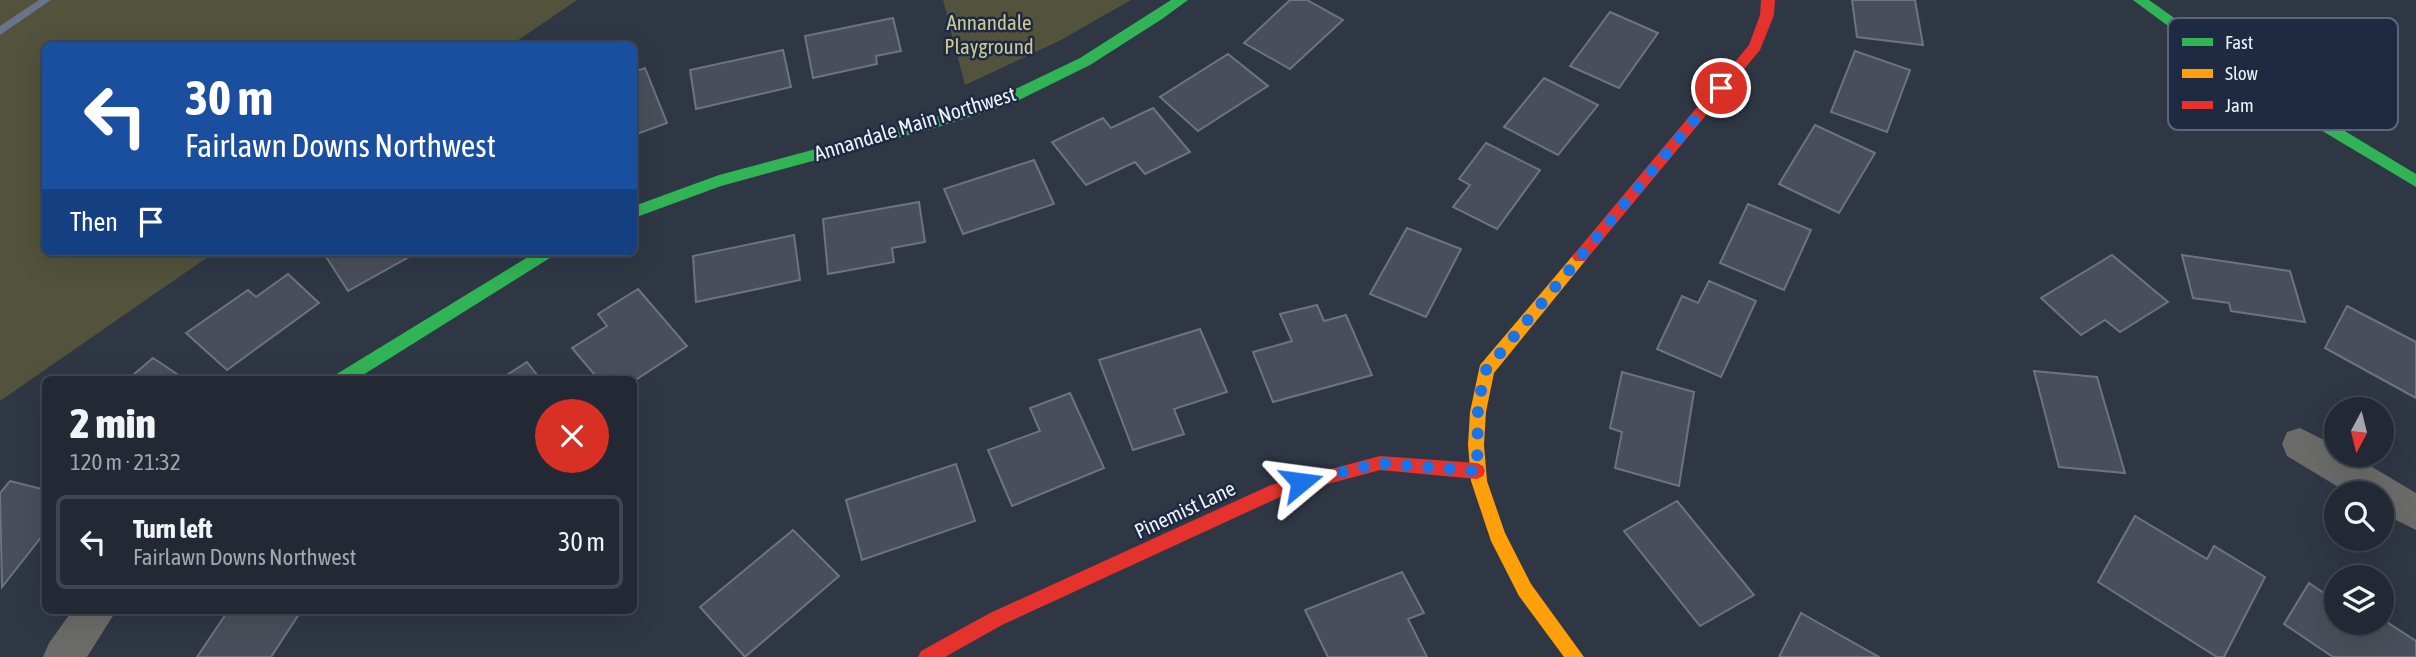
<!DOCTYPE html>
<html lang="en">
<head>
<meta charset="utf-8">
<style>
	body { margin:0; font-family:"Asap Condensed",sans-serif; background:#2b313c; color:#f1f3f6; height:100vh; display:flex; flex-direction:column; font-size:26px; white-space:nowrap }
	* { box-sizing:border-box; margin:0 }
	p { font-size:23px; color:#a3a6ac }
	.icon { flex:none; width:38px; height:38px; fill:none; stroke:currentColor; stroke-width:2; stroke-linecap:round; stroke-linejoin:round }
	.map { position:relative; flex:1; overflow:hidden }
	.sheet { position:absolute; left:42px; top:376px; width:595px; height:238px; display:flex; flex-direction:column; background:#232934; border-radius:10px; box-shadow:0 7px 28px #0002,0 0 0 2px #40454f }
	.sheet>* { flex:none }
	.guide { position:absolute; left:42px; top:42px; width:595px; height:214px; border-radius:10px; box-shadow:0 7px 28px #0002,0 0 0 2px #40454f; background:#1a4fa0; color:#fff; overflow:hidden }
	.needle { width:46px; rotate:187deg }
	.buttons { position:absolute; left:2324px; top:397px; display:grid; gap:14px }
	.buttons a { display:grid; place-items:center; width:70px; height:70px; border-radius:50%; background:#232934; box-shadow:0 7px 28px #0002,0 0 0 2px #40454f; font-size:35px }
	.pin { position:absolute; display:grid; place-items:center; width:60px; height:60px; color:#fff; margin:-30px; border:4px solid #fff; border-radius:50%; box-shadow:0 2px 7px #0007 }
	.me { position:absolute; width:77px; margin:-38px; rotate:74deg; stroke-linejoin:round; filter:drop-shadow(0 0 5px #0008) }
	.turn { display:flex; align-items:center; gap:24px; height:147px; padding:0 28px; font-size:32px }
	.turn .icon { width:91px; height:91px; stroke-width:2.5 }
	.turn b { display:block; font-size:49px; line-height:60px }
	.then { display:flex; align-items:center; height:66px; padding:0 28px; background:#0003; gap:14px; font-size:26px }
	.round { display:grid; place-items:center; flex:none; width:74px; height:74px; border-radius:37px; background:#2b313c }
	.summary { display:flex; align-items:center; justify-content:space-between; height:119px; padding:0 28px }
	h1 { font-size:42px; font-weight:800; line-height:52px }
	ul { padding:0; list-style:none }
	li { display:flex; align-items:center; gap:21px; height:94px; margin:0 14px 10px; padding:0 14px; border:4px solid #40454f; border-radius:10px }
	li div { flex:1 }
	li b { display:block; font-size:26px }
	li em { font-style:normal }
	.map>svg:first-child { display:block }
</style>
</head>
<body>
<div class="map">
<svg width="2416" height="657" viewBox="0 0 2416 657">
	<rect width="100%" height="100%" fill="#2f3745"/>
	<g fill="#53523c">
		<path d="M 0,0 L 577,0 L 511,45 L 46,46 L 46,252 L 215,252 L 0,401 Z"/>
		<path d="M 943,0 L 1131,0 L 1059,41 L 965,85 Z"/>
	</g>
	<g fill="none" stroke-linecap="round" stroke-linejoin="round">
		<path fill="#67748c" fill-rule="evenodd" d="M 39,0 L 51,0 L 0,35 L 0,26 Z"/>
	</g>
	<g fill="#494f5a" stroke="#6d737f" stroke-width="2">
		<path d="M 1290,0 L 1307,0 L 1343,20 L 1290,69 L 1244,43 Z"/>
		<path d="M 1852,0 L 1915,0 L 1923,45 L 1857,37 Z"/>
		<path d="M 1610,12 L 1658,33 L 1619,88 L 1570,66 Z"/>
		<path d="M 893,18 L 901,51 L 876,56 L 877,64 L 813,78 L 805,36 Z"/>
		<path d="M 783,50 L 791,87 L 696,109 L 690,70 Z"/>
		<path d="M 1855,51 L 1910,70 L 1887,132 L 1831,112 Z"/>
		<path d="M 1228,54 L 1268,86 L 1198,131 L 1160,97 Z"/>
		<path d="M 645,68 L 667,123 L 634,135 L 634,72 Z"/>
		<path d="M 1544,78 L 1598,105 L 1558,155 L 1504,127 Z"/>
		<path d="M 1153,108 L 1190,152 L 1145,174 L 1135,162 L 1086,185 L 1052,142 L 1103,118 L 1111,128 Z"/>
		<path d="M 1815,125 L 1875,153 L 1839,213 L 1779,184 Z"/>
		<path d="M 1486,143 L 1540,170 L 1497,229 L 1453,207 L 1470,185 L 1459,179 Z"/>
		<path d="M 1034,160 L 1054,204 L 963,234 L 944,189 Z"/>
		<path d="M 919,202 L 925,242 L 892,248 L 894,262 L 828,274 L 823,219 Z"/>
		<path d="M 1748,204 L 1811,230 L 1784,290 L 1720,263 Z"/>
		<path d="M 1407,228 L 1461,249 L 1426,317 L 1370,294 Z"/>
		<path d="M 794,235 L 800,280 L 696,302 L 693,256 Z"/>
		<path d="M 323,252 L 418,252 L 348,291 Z"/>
		<path d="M 2112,255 L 2168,302 L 2120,332 L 2105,320 L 2081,335 L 2041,298 Z"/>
		<path d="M 2182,255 L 2290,271 L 2305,322 L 2231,311 L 2229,303 L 2193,298 Z"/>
		<path d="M 288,274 L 319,303 L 227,370 L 186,333 L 248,290 L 256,297 Z"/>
		<path d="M 1709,281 L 1756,301 L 1721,377 L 1657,349 L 1682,296 L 1698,303 Z"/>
		<path d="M 638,289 L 687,346 L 634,381 L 599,380 L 572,348 L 607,326 L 598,314 Z"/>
		<path d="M 1317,305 L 1324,321 L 1346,315 L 1372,375 L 1273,402 L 1253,352 L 1292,341 L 1280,314 Z"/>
		<path d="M 2347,306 L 2416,342 L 2416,398 L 2325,348 Z"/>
		<path d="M 1200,329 L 1227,392 L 1174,409 L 1184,434 L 1133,450 L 1099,360 Z"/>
		<path d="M 153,358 L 186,380 L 127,380 Z"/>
		<path d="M 527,362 L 541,380 L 499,380 Z"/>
		<path d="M 2034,371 L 2097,377 L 2125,473 L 2059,467 Z"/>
		<path d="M 1622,372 L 1694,392 L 1679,486 L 1615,468 L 1622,432 L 1610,428 Z"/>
		<path d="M 1070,393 L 1104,468 L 1012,506 L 988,450 L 1040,431 L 1030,408 Z"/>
		<path d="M 956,464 L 975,521 L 862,560 L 846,500 Z"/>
		<path d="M 10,481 L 46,490 L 46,531 L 2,587 L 0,493 Z"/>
		<path d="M 1677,501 L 1754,595 L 1700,626 L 1624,531 Z"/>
		<path d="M 2135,516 L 2207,559 L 2214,546 L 2265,577 L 2224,657 L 2217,657 L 2098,582 Z"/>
		<path d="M 793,530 L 839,576 L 745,657 L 700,607 Z"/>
		<path d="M 1402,572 L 1424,613 L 1408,619 L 1427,657 L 1328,657 L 1305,610 Z"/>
		<path d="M 2309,583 L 2336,601 L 2336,623 L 2382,623 L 2382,619 L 2416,641 L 2416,657 L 2333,657 L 2284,624 Z"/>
		<path d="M 228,611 L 301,611 L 271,657 L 197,657 Z"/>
		<path d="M 1801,613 L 1879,657 L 1779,657 Z"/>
	</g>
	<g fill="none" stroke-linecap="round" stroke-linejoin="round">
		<g fill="#6b6c6a" fill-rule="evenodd">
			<path d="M 2300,428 L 2336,446 L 2336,455 L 2352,455 L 2416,493 L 2416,530 L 2382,513 L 2382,494 L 2350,494 L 2287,456 L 2282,444 L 2287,432 Z"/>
			<path d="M 72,611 L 116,611 L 87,657 L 43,657 L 49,643 Z"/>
		</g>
		<g fill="#30b455" fill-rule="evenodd">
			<path d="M 1171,0 L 1188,0 L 1162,19 L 1090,65 L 1013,103 L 938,127 L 721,186 L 634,218 L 634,206 L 719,175 L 938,116 L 1003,95 L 1080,58 Z"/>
			<path d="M 2133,0 L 2149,0 L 2267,84 L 2416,174 L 2416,187 L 2257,92 Z"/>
			<path d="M 536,252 L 556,252 L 553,256 L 355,380 L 333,380 L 335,375 Z"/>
		</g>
		<path fill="#ff9f0a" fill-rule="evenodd" d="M 1580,251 L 1585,253 L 1588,257 L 1585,261 L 1494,373 L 1486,412 L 1484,445 L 1487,481 L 1505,533 L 1531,584 L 1584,657 L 1564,657 L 1519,596 L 1491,541 L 1471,481 L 1468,445 L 1470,412 L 1480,365 L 1575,253 Z"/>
		<g fill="#e5322d" fill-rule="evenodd">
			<path d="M 1761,0 L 1775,0 L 1774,15 L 1760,50 L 1585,261 L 1575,261 L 1572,257 L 1575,253 L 1749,45 L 1760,15 Z"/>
			<path d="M 1380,456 L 1477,463 L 1483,466 L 1485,471 L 1483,476 L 1477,479 L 1380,470 L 1280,497 L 1002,625 L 945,657 L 918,657 L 921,651 L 990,613 L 1271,485 Z"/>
		</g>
	</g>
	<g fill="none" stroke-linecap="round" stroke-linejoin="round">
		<path stroke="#1a73e8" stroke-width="12" stroke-dasharray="0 21.6" d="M 1301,482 L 1380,463 L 1477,471 L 1478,404 L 1486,370 L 1721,88"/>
	</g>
	<g text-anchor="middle" stroke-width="5" stroke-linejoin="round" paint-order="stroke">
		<g font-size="21" fill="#cfca93" stroke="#1d2a42">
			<text x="989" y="30">Annandale<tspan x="989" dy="24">Playground</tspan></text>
		</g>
		<g font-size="21" fill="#edf2fc" stroke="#1d2a42">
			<text transform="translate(915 124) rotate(-17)" y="7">Annandale Main Northwest</text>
			<text transform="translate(1185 510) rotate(-25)" y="7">Pinemist Lane</text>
		</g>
	</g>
	<rect x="2168" y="18" width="230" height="112" rx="10" fill="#1d2a42" stroke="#5b667a" stroke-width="2"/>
	<rect x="2182" y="38" width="31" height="8" fill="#30b455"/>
	<rect x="2182" y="69" width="31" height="9" fill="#ff9f0a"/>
	<rect x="2182" y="101" width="31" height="8" fill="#e5322d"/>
	<g font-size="19" fill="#edf2fc">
		<text x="2225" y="49">Fast</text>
		<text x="2225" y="80">Slow</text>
		<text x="2225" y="112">Jam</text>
	</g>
</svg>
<div class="buttons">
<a><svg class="needle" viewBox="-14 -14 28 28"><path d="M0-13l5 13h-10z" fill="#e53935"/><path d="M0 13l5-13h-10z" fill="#a3a6ac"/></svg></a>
<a><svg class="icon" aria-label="search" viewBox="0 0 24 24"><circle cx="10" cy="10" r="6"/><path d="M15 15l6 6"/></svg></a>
<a><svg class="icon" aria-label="layers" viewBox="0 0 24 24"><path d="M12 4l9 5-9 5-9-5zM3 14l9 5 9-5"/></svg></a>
</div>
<div class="pin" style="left:1721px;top:88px;background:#d93025"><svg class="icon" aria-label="arrive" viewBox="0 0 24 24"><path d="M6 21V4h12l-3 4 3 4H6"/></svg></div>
<svg class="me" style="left:1301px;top:482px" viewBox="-20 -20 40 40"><path d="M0-17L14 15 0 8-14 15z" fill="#1a73e8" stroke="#fff" stroke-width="4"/></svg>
<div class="guide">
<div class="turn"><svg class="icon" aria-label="left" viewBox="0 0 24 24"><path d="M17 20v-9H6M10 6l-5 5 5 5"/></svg><div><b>30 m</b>Fairlawn Downs Northwest</div></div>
<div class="then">Then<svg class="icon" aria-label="arrive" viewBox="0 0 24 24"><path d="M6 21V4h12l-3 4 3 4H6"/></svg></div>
</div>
<section class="sheet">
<div class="summary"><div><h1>2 min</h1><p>120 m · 21:32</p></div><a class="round" style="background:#d93025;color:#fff"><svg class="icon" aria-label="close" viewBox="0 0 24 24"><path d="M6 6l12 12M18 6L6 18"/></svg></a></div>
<ul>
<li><svg class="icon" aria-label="left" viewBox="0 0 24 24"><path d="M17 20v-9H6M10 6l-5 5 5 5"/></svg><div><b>Turn left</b><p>Fairlawn Downs Northwest</p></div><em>30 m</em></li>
</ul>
</section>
</div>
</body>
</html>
